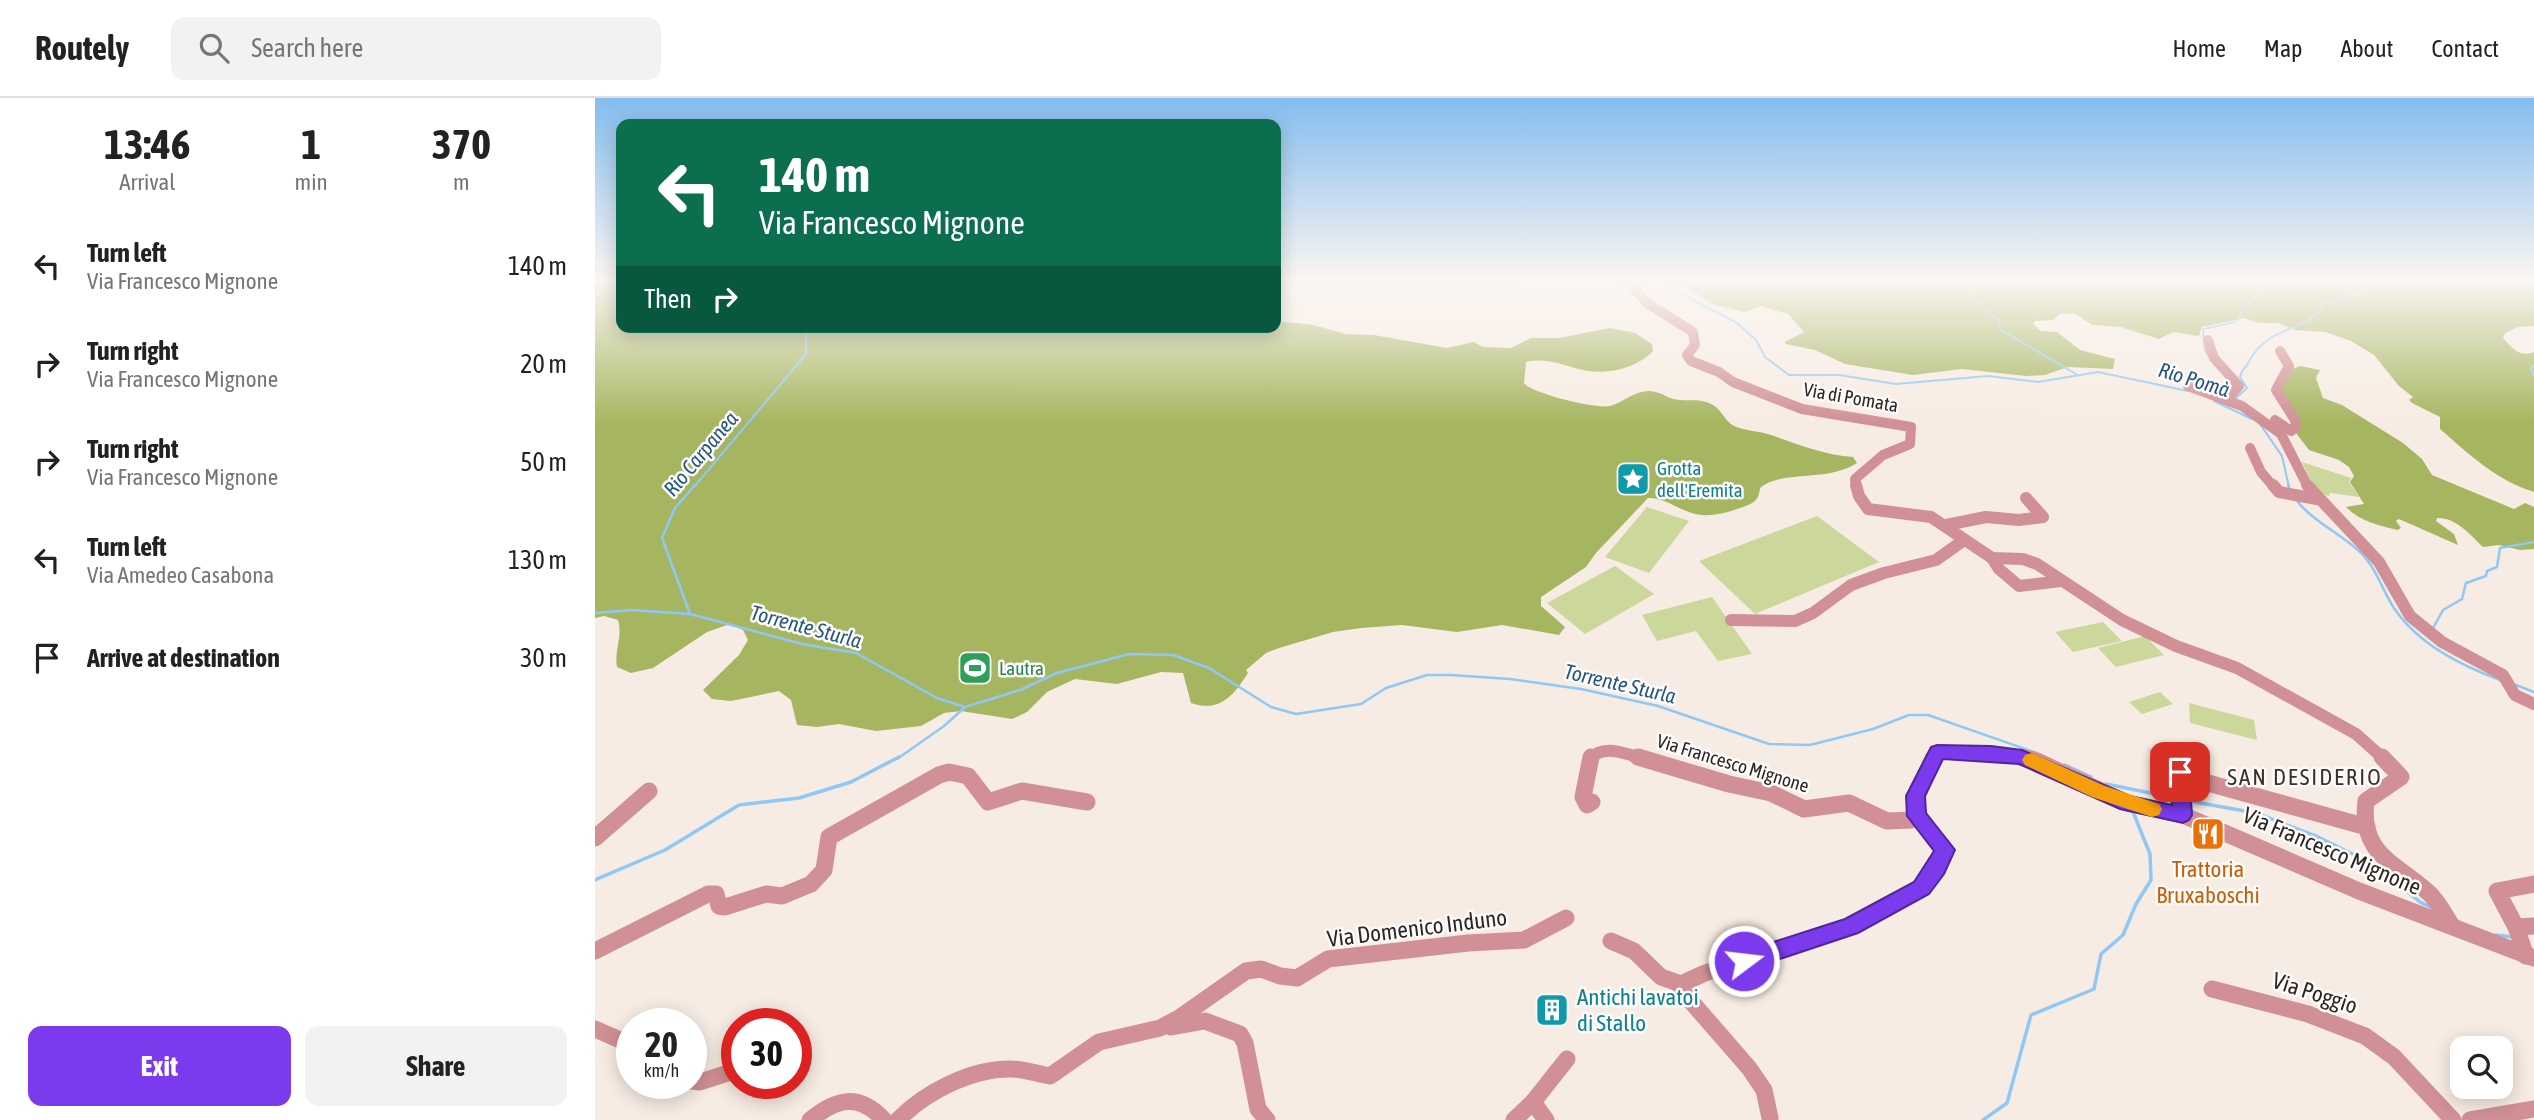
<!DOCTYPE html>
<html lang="en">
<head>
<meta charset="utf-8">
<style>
	body { margin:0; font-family:"Asap Condensed",sans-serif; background:#f2f2f2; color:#222; height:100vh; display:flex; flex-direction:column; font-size:26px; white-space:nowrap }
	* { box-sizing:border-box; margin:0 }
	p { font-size:23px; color:#767676 }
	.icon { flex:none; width:38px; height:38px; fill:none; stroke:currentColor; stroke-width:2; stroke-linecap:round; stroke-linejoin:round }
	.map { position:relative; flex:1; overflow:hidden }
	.details { display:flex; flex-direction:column; background:#fff; width:595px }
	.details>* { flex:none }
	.top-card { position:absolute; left:21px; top:21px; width:665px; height:214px; border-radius:14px; box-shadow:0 4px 18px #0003; background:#0b6e4f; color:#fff; overflow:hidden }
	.fabs { position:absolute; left:1855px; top:938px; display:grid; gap:14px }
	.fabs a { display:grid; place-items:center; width:63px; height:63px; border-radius:14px; background:#fff; box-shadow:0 4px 18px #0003; font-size:35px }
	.speed { position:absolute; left:21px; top:910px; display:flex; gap:14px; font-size:35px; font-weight:700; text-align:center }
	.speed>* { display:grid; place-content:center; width:91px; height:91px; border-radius:50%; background:#fff; box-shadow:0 4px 18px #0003; line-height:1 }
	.speed small { font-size:18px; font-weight:400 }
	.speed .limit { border:10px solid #d22; background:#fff; color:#111 }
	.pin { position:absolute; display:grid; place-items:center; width:60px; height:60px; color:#fff; margin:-30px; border-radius:14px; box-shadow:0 4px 10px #0006 }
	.me { position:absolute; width:77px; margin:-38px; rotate:75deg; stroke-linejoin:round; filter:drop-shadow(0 0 5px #0008) }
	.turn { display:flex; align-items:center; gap:24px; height:147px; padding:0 28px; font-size:32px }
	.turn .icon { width:91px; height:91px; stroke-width:2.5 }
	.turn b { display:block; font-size:49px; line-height:60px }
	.then { display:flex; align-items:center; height:66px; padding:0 28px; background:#0003; gap:14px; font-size:26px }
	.eta { display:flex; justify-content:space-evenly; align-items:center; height:119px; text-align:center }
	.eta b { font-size:42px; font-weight:700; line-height:49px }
	.primary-button { display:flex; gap:14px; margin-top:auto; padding:14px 28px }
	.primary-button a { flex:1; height:80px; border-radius:14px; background:#7c3aed; color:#fff; font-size:28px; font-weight:700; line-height:80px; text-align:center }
	.primary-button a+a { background:#f2f2f2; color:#222 }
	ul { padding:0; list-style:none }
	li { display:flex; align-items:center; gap:21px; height:98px; padding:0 28px }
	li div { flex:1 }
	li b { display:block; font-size:26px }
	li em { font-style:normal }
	header { display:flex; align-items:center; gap:42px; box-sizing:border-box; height:98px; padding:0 35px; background:#fff; border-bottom:2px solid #e0e0e0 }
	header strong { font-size:33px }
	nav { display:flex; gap:38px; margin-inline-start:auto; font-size:24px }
	.search { width:490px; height:63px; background:#f2f2f2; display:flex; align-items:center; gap:18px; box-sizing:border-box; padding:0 24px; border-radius:14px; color:#767676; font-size:26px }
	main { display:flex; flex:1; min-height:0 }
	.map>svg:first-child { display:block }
</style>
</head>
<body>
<header>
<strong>Routely</strong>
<div class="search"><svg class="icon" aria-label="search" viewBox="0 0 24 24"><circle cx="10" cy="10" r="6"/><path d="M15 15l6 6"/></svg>Search here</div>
<nav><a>Home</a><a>Map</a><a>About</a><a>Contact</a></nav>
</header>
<main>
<section class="details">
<div class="eta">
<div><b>13:46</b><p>Arrival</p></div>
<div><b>1</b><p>min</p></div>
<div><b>370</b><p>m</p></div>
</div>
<ul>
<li><svg class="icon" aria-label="left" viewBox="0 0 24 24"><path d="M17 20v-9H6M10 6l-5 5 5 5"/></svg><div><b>Turn left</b><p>Via Francesco Mignone</p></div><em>140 m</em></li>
<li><svg class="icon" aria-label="right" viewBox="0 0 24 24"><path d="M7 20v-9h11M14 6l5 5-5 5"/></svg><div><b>Turn right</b><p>Via Francesco Mignone</p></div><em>20 m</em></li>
<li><svg class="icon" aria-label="right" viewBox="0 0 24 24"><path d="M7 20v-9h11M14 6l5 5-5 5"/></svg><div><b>Turn right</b><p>Via Francesco Mignone</p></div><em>50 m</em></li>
<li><svg class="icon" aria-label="left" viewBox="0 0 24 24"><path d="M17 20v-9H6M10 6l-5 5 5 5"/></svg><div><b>Turn left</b><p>Via Amedeo Casabona</p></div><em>130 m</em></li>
<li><svg class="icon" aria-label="arrive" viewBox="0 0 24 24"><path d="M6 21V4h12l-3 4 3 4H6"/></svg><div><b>Arrive at destination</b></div><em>30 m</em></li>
</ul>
<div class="primary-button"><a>Exit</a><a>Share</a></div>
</section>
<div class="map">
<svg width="1939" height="1022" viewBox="0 0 1939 1022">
	<rect width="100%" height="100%" fill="#f7ece3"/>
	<g fill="#cbd79b">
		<path d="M 1707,364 L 1756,380 L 1754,384 L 1764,399 L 1735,395 L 1734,398 L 1720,394 Z"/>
		<path d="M 1052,409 L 1094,423 L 1054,475 L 1010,459 Z"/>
		<path d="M 1222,418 L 1284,464 L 1160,516 L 1104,463 Z"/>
		<path d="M 1020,468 L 1059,496 L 990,536 L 952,505 Z"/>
		<path d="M 1117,499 L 1157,556 L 1123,563 L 1101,533 L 1062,543 L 1047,517 Z"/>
		<path d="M 1508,524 L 1527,543 L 1478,554 L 1460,534 Z"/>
		<path d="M 1550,538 L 1569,557 L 1521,569 L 1503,550 Z"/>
		<path d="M 1565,594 L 1578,606 L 1547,616 L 1534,604 Z"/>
		<path d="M 1594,605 L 1659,622 L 1662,642 L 1595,625 Z"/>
	</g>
	<g fill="#a6b560">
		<path d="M 0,183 L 18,183 L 26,189 L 26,229 L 681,229 L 681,223 L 719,227 L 750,236 L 779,237 L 852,250 L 879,244 L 888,249 L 916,250 L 936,240 L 964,240 L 1015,230 L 1040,235 L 1057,246 L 1058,253 C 1039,273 1006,278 980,270 C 962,265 950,260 931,264 L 929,285 C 938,296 1001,311 1015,308 C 1029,304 1039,293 1054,293 C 1066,293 1074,302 1085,302 C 1097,303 1109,300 1121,309 C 1128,315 1131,324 1139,328 C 1151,333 1164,333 1176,337 C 1203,346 1229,357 1258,359 L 1262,365 C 1231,385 1189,371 1165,390 C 1164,402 1159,405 1148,409 C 1131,415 1112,421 1094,414 C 1079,409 1070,400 1053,400 L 1001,455 L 991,469 L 946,499 L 946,508 L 970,529 L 964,537 L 907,527 L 862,534 L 807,527 L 766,530 L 738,534 L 684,550 L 671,555 L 651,572 L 653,575 C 639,597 625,615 596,605 L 588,575 L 566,574 L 522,586 L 480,581 L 452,594 L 432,614 L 417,621 L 366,613 L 349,615 L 326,628 L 281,633 L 244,626 L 222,629 L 202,627 L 196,602 L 184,593 L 136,603 L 117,601 L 108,592 L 144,557 L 153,542 L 148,532 L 135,526 L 112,534 L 58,570 L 36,575 L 22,569 C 19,552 28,538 23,522 L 9,518 L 0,520 Z"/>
		<path d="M 1083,183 L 1939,183 L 1939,228 L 1923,229 L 1910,235 L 1908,240 C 1917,250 1925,260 1939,254 L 1939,394 C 1901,382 1875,357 1845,331 L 1845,319 L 1817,305 L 1814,302 L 1818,299 L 1804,288 L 1779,257 L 1756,243 L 1730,234 L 1700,232 L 1683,225 L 1664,225 L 1649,220 L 1607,229 L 1604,238 L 1578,234 L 1564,241 L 1526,229 L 1497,227 L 1479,215 L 1465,216 L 1458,222 L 1440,223 L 1438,226 L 1446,233 L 1462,234 L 1485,252 L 1520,261 L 1518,271 L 1473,269 L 1450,277 L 1431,278 L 1367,271 L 1318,277 L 1250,266 L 1220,252 L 1191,246 L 1190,244 L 1209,234 L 1193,216 L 1166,208 L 1149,214 L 1117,206 Z"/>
		<path d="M 1705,268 L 1725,272 L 1721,280 L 1728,300 L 1747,307 L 1808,345 L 1827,361 L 1837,377 L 1919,411 L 1930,405 L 1939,409 L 1939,451 L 1925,452 L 1904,447 L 1888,449 C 1875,436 1860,419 1842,420 L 1841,423 L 1859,436 L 1863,447 L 1804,421 L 1801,423 L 1806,430 L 1803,432 C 1785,428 1764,423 1751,409 L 1769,406 L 1755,384 L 1759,378 L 1754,369 L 1744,362 L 1714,352 L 1701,335 L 1685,291 L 1698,271 Z"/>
	</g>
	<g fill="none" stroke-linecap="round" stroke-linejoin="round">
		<g stroke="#8fc8f7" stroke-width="2">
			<path d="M 1072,183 L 1098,202 L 1142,225 L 1161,242 L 1170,259 L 1194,277 L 1244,277 L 1301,286 L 1393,278 L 1443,284 L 1503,274 L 1593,293"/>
			<path d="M 1378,183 L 1380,190 L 1376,200 L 1403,222 L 1406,232 L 1481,276"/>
			<path d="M 1614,259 L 1610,252 L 1608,231 L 1640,224 L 1666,190 L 1667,183"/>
			<path d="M 1939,267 L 1936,270 L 1939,277"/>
			<path d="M 1640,301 L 1652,290 L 1645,279 C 1646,272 1650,271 1653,265 C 1658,256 1665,247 1674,241 C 1692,229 1719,227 1728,206 L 1766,194 L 1778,183"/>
			<path d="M 1619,303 L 1657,321"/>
			<path d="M 1665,326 L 1687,358 L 1694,389"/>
			<path d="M 99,389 L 211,256 L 211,229"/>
		</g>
		<g stroke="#8fc8f7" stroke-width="2.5">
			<path d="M 1693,387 L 1695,391"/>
			<path d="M 1702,403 C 1720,425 1745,435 1765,454 C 1781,469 1787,492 1799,510 C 1823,546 1865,567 1905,582"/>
			<path d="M 0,515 L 37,512 L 95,516 L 207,546 L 261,555 L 342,600 L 370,609 L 425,592 L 462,575 L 534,556 L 578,557 L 614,570 L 676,609 L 701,616 L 766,606 L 791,590 L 832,577 L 856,577 L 915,581 L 986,591 L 1063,608 L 1174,646 L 1215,647 L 1278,631 L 1314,617 L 1333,617 L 1442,655"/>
			<path d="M 95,516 L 67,440 L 80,410 L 100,387"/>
			<path d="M 1837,532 L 1848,512 L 1867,501 L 1871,485 L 1891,478 L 1892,473 L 1902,469 L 1905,450 L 1939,444"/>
			<path d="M 1921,587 L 1939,594"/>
			<path d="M 302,661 L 349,628 L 369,610"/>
		</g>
		<g stroke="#8fc8f7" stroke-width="3.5">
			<path d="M 1470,667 L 1496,679"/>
			<path d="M 1511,686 L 1580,700"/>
			<path d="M 1594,703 L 1661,715 L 1723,739 L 1780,767 L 1825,804 L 1837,810"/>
			<path d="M 0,782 L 70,752 L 144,707 L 204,700 L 256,684 L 304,659"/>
			<path d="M 1901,837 L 1918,839"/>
			<path d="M 1388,1022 L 1412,1005 L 1436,917 L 1499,891 L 1506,856 L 1528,837 L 1541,806 L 1556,782 L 1555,756 L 1538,714"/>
		</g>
	</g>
	<path fill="#e1d2cf" d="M 1553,650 L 1570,652 L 1575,671 L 1573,682 L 1562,680 Z"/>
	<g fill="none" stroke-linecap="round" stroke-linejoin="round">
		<g stroke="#d09095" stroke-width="10">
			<path d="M 1033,183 L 1052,205 L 1098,234 L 1100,247 L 1092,257 L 1096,263 L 1124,274 L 1138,284 L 1207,311 L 1316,329 L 1315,346 L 1288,357 L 1260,381 L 1262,389"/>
			<path d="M 1613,242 L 1619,260 L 1644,288 L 1632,301"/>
			<path d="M 1593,288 L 1647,308 L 1686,336 L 1713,389"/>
			<path d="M 1680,322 L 1696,333 L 1701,329 L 1700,322 L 1681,292 L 1694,268 L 1685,253"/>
			<path d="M 1655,350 L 1666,374 L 1679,389"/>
		</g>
		<g stroke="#d09095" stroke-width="12">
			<path d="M 1261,387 L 1264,398 L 1273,411 L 1336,419 L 1397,460 L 1428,461 L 1442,466 L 1527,522 L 1581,548 L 1642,570 L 1761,636 L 1789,661"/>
			<path d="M 1678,387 L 1684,394 L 1722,401"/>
			<path d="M 1712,387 L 1784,464 L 1815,518 L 1847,544 L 1908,577 L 1920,597 L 1939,606"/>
			<path d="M 1351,427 L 1391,419 L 1424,422 L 1448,419 L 1431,400"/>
			<path d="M 1397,460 L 1404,471 L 1424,488 L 1466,483"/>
			<path d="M 1136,522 L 1200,523 L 1218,515 L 1256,487 L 1289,475 L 1341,462 L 1369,442"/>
			<path d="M 995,661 C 1009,645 1031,656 1049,661"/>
			<path d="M 1339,661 L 1342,654 L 1411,656 L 1434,661"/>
		</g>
		<g stroke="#d09095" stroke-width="17">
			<path d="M 996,659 L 988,699 L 992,707 L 997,704"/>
			<path d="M 1043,659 L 1134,686 L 1176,695 L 1209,711 L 1254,705 L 1292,723 L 1316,722 L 1322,718"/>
			<path d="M 1426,659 L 1442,663 L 1532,705 L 1588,717 L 1764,793 L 1939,860"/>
			<path d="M 1787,659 L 1806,679 L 1771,703 C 1764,757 1802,765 1835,796 C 1844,805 1850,817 1857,828"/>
			<path d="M 1588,717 L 1584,677 L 1772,729"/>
			<path d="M 0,740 L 54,693"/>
			<path d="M 1921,829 L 1939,828"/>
			<path d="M 1016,843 L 1039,853 L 1066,879 L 1086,886 L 1110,875 L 1255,829 L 1327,790 L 1350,752 C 1313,707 1314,712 1339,659"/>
			<path d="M 0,853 L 113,796 L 121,796 L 124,808 L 130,809 L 171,796 L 187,798 L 216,786 L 229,772 L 234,739 L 344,677 L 354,674 L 373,678 L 393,704 L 427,693 L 492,704"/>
			<path d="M 1931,858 L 1921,829 L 1902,793 L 1939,786"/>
			<path d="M 1086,886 L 1087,893 L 1154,970 L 1169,992 L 1175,1020"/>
			<path d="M 1617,891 L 1713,916 L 1770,938 L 1799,959 L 1858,1022"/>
			<path d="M 576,929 L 610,923 L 645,936 L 650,945 L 663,1011 L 672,1022"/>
			<path d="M 0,931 L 25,942 L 37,943"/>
			<path d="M 96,983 L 105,984 L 142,972"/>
			<path d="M 938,1004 L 951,1022"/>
			<path d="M 215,1022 C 242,1000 264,995 289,1022"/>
			<path d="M 303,1022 C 330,994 377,970 417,971 C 430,971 442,976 455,978 L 504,944 L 565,930 L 584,920 L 651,873 L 666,871 L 685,878 L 702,880 L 733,861 L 873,845 L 929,842 L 971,820"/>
			<path d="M 919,1022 L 938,1004 L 972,961"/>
			<path d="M 1875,1022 L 1939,1011"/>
		</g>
	</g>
	<linearGradient id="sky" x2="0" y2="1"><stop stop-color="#84bcee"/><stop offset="0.56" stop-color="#fbf6f2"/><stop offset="1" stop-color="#fbf6f2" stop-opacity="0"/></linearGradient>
	<rect width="1939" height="326" fill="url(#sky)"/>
	<path fill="#7c3aed" stroke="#51269a" stroke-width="2" d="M 1342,647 L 1396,648 L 1427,652 L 1535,698 L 1577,707 L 1575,674 L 1578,668 L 1585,666 L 1591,668 L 1594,674 L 1597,717 L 1594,722 L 1588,725 L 1525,711 L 1424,666 L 1348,661 L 1330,698 L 1331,715 L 1360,752 L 1349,776 L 1334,796 L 1263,835 L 1149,873 L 1141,870 L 1138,863 L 1141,856 L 1250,821 L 1319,784 L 1339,753 L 1312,718 L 1311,698 L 1336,649 Z"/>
	<path fill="#f59e0b" d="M 1437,655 L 1510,688 L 1564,706 L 1567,711 L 1564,717 L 1557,719 L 1497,699 L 1430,667 L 1427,662 L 1430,657 Z"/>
	<defs>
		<symbol id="sight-square" viewBox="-11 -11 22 22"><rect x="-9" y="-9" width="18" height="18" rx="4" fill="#0f9aa8" stroke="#fefbfa"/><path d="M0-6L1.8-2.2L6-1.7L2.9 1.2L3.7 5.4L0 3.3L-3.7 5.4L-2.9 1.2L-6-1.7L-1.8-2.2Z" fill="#fff"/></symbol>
		<symbol id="stadium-square" viewBox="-11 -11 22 22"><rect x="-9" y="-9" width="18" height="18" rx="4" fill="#2e9e5b" stroke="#fefbfa"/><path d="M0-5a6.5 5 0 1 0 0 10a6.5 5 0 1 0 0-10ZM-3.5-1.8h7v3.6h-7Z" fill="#fff"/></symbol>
		<symbol id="restaurant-square" viewBox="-11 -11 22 22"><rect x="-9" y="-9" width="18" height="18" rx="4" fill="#e8710a" stroke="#fefbfa"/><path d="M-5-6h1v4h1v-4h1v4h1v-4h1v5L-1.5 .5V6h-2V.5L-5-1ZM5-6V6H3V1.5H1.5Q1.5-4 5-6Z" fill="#fff"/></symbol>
		<symbol id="building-square" viewBox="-11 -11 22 22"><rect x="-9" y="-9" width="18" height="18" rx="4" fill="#0f9aa8" stroke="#fefbfa"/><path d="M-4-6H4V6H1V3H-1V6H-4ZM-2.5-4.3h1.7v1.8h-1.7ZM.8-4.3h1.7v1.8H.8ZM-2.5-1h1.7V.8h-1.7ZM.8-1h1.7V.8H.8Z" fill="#fff"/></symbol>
	</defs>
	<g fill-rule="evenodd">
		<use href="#sight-square" x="1019" y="362" width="38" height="38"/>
		<use href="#stadium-square" x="361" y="551" width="38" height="38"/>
		<use href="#restaurant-square" x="1594" y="717" width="38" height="38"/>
		<use href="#building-square" x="938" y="893" width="38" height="38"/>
	</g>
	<g text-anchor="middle" stroke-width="5" stroke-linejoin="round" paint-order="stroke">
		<g font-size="19" fill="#2c2824" stroke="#fefbfa">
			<text transform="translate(1256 299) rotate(10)" y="7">Via di Pomata</text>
			<text transform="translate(1138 665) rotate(17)" y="7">Via Francesco Mignone</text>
		</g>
		<g font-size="19" fill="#0d838f" stroke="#fefbfa" text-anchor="start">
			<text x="1062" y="377">Grotta<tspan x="1062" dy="22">dell'Eremita</tspan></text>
		</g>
		<g font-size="19" fill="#27864d" stroke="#fefbfa" text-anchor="start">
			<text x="404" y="577">Lautra</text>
		</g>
		<g font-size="21" font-style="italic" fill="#245880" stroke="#fefbfa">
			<text transform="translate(1599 282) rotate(17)" y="7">Rio Pomà</text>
			<text transform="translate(106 356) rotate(-50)" y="7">Rio Carpanea</text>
			<text transform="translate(211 529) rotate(15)" y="7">Torrente Sturla</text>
			<text transform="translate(1025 586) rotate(13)" y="7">Torrente Sturla</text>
		</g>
		<g font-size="23" letter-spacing="2" fill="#3a312a" stroke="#fefbfa">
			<text x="1710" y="687">SAN DESIDERIO</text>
		</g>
		<g font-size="23" fill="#2c2824" stroke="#fefbfa">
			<text transform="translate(1737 753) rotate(23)" y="8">Via Francesco Mignone</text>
			<text transform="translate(822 830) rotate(-7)" y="8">Via Domenico Induno</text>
			<text transform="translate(1720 895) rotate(18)" y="8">Via Poggio</text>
		</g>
		<g font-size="23" fill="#c56008" stroke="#fefbfa">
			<text x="1613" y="779">Trattoria<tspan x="1613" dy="26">Bruxaboschi</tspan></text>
		</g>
		<g font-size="23" fill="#0d838f" stroke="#fefbfa" text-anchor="start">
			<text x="982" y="907">Antichi lavatoi<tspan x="982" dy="26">di Stallo</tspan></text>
		</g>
	</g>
</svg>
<div class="fabs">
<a><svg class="icon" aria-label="search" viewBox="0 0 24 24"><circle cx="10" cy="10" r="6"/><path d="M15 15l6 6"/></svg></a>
</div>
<div class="speed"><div>20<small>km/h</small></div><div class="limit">30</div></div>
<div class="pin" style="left:1585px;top:674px;background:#d93025"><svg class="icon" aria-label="arrive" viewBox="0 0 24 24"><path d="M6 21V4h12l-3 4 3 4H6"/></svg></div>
<svg class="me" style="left:1149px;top:863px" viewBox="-20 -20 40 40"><circle r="17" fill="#7c3aed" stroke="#fff" stroke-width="3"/><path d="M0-11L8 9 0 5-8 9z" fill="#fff"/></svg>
<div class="top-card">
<div class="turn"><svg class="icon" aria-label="left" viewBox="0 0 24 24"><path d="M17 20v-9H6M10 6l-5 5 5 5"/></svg><div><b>140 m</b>Via Francesco Mignone</div></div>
<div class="then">Then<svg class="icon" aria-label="right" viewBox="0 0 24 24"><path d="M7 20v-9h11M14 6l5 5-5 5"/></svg></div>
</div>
</div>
</main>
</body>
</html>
